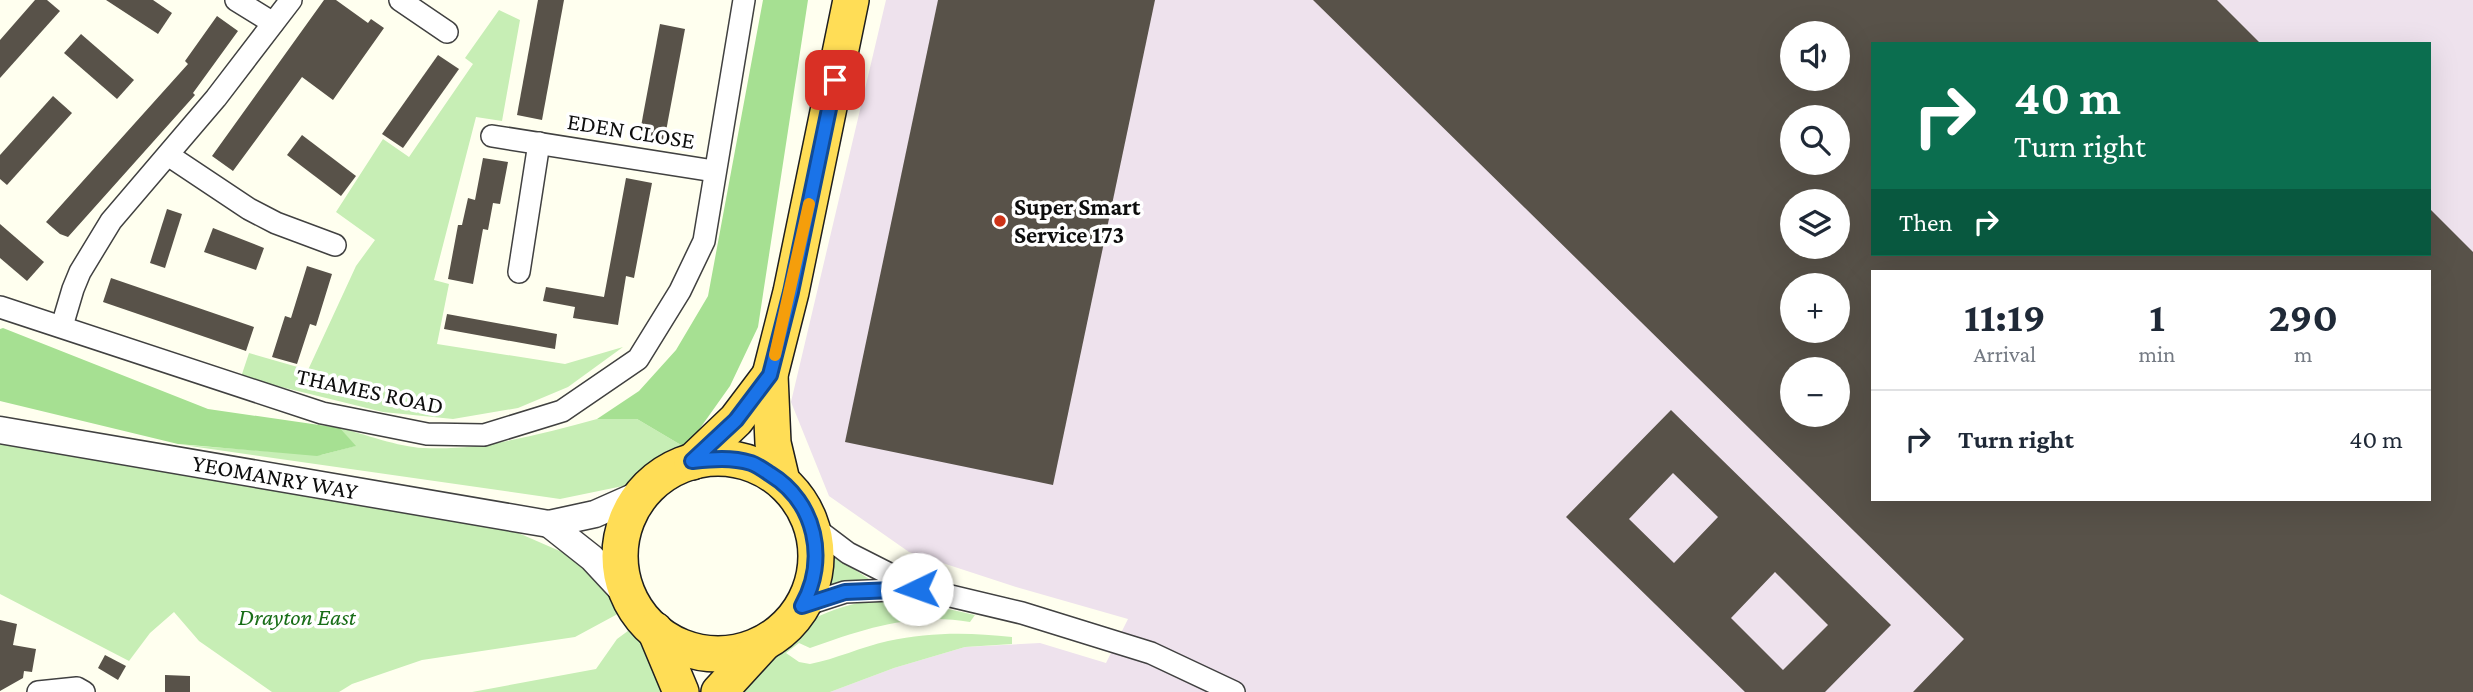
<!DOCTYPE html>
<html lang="en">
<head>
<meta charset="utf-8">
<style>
	body { margin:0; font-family:"Crimson Pro",serif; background:#f2f2f3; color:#1f2937; height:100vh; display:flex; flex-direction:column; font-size:26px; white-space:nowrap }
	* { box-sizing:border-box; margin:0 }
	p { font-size:23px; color:#747a83 }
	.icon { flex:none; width:38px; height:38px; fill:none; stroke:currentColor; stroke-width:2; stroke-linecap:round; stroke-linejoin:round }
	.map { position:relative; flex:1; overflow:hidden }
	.drawer { position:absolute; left:1871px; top:270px; width:560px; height:231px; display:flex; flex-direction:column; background:#fff; border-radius:0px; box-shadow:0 7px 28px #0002 }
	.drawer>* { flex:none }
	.top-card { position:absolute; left:1871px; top:42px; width:560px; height:214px; border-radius:0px; box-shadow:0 7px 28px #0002; background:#0b6e4f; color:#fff; overflow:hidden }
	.buttons { position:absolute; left:1780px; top:21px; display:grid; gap:14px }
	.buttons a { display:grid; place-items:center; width:70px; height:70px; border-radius:50%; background:#fff; box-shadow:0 7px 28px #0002; font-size:35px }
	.pin { position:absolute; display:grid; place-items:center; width:60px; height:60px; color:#fff; margin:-30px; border-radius:14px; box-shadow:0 4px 10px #0006 }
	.me { position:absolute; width:77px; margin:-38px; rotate:267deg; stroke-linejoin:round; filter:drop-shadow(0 0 5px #0008) }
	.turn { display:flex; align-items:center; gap:24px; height:147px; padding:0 28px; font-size:32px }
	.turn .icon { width:91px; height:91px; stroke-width:2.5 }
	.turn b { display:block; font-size:49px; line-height:60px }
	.then { display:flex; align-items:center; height:66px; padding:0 28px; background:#0003; gap:14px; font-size:26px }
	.eta { display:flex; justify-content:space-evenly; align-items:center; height:119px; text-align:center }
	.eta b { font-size:42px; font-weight:700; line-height:49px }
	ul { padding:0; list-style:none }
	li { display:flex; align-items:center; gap:21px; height:98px; padding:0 28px; border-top:2px solid #e0e1e3 }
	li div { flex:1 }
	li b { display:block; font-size:26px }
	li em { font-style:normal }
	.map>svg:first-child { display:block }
</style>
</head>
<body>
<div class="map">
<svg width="2473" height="692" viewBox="0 0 2473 692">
	<rect width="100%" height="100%" fill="#ffffef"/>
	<path fill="#eee2ed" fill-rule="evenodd" d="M 886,0 L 2473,0 L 2473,692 L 830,692 L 894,668 L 965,647 L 1040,643 L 1106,663 L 1128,619 L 1016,587 L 909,552 L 829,496 L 791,402 ZM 1792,33 L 1838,33 L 1838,79 L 1792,79 ZM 1872,44 L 2429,44 L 2429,254 L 1872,254 ZM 1792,117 L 1838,117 L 1838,163 L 1792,163 ZM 1792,201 L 1838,201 L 1838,247 L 1792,247 ZM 1872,271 L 2429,271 L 2429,499 L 1872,499 ZM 1792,285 L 1838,285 L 1838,331 L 1792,331 ZM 1792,369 L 1838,369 L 1838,415 L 1792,415 Z"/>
	<g fill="#c7eeb5">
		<path d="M 499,10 L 520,20 L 502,121 L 476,117 L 434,280 L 449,284 L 437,344 L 565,364 L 623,347 L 568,387 L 518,408 L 453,419 L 383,412 L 241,377 L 249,353 L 308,370 L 356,266 L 375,240 L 336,212 L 383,139 L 409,157 L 473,64 L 465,58 Z"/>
		<path d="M 597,419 L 637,419 L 686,448 L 623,486 L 560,499 L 183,445 L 321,455 L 355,446 L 340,428 C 364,434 399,447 423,448 C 483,451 540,434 597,419 Z"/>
		<path d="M 0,441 L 507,528 L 585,562 L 625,610 L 575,637 L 422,660 L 352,684 L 339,692 L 272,692 L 199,641 L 174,612 L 150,633 L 129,661 L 0,594 Z"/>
		<path d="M 825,550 L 869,579 L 868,581 L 816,591 L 823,551 Z"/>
		<path d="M 868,601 L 921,603 L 975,615 L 970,622 C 913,612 864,629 810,648 L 799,643 L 786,653 L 799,662 L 810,664 C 836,659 861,647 888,641 C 930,632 969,632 1012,637 L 1012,644 L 965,647 L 894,668 L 830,692 L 735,692 C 772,641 805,613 868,601 Z"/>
		<path d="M 636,625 L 651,645 L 667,692 L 472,692 L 596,669 L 617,639 Z"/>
	</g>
	<g fill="#a6e092">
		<path d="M 763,0 L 808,0 L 758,327 L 730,386 L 686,448 L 637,419 L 597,419 L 639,391 L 676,350 L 708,296 Z"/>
		<path d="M 3,328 L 208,409 L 340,428 L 356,446 L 317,456 L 178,444 L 0,401 L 0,329 Z"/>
	</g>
	<g fill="#585249" fill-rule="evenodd">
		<path d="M 35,0 L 47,0 L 60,11 L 0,78 L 0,40 Z"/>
		<path d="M 106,0 L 153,0 L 172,13 L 158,34 Z"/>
		<path d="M 324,0 L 336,0 L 368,23 L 371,19 L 384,28 L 333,100 L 302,77 L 233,171 L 212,156 Z"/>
		<path d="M 538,0 L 564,0 L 542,120 L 517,115 Z"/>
		<path d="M 938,0 L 1155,0 L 1053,485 L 845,442 Z"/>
		<path d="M 1313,0 L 2217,0 L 2261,44 L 1872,44 L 1872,254 L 2429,254 L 2429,208 L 2473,252 L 2473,692 L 1913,692 L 1964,639 ZM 1792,33 L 1838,33 L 1838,79 L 1792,79 ZM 1792,117 L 1838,117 L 1838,163 L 1792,163 ZM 1792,201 L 1838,201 L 1838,247 L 1792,247 ZM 1872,271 L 2429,271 L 2429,499 L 1872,499 ZM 1792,285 L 1838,285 L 1838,331 L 1792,331 ZM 1792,369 L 1838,369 L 1838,415 L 1792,415 Z"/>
		<path d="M 217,16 L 238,31 L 193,93 L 195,95 L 68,237 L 60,234 L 46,222 L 188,64 L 185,61 Z"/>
		<path d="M 660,24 L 685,29 L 664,142 L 639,137 Z"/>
		<path d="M 81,34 L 134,80 L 117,99 L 64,53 Z"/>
		<path d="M 438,55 L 459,69 L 403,148 L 382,134 Z"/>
		<path d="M 53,96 L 72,113 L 7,185 L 0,179 L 0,155 Z"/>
		<path d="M 302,135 L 356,176 L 341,196 L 287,155 Z"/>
		<path d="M 483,158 L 508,162 L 500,204 L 493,203 L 488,230 L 483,229 L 473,284 L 448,279 L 458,225 L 462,225 L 468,198 L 475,200 Z"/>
		<path d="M 626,178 L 652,183 L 634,278 L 626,276 L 618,325 L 573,318 L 575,307 L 543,301 L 546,287 L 604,297 Z"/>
		<path d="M 167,209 L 182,214 L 165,268 L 150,263 Z"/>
		<path d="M 0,224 L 44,262 L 27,281 L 0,258 Z"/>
		<path d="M 213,228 L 264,248 L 256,270 L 204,252 Z"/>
		<path d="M 307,266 L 332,274 L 316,326 L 310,324 L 297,364 L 272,357 L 285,316 L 291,318 Z"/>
		<path d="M 111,278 L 254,327 L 246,351 L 103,302 Z"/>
		<path d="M 447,314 L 557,334 L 555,349 L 444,329 Z"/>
		<path d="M 1671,410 L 1891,625 L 1825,692 L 1745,692 L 1566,517 ZM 1673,473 L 1718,517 L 1674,563 L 1629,519 ZM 1775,572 L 1828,625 L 1783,670 L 1731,618 Z"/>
		<path d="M 0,620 L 17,624 L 13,645 L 36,649 L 32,672 L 24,671 L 23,678 L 0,691 Z"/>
		<path d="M 105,655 L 126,666 L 118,680 L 98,668 Z"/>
		<path d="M 165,675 L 190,676 L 190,692 L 165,692 Z"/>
	</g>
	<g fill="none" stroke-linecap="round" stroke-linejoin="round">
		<defs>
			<g id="minor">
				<path d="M 236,0 L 273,23"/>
				<path d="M 400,0 L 447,32"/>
				<path d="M 492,136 L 714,171"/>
				<path d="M 168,155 L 249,209 L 276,223 L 335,245"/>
				<path d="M 519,272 L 539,143"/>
				<path d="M 0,307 L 322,413 L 427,434 L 484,435 L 562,411 L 638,359 L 680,291 L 704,241 L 744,0"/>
				<path d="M 62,326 L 73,289 L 80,272 L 111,221 L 216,98 L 291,0"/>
				<path d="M 811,525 L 848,553 L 917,588 L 1022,613 L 1151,653 L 1234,692"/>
				<path d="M 802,606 L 845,592 L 915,589"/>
				<path d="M 38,692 L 77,688 L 84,692"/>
			</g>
			<g id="tertiary">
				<path d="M 0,430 L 549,524 L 595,514 L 647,491"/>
				<path d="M 549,524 L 592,558 L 631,600"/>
			</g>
			<g id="trunk">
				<circle cx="718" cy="556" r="98"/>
				<path d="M 692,462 L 736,420 L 770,375"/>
				<path d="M 782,481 L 773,443 L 770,375 L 791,292 L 851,0"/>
				<path d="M 655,630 L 681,692"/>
				<path d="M 719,692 L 764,643"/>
			</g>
		</defs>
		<use href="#minor" stroke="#414141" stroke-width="24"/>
		<use href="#tertiary" stroke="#414141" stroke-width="29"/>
		<use href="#trunk" stroke="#1f1f1f" stroke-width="38"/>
		<use href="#minor" stroke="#fff" stroke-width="21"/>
		<use href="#tertiary" stroke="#fff" stroke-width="26"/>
		<use href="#trunk" stroke="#ffdd56" stroke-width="35"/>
	</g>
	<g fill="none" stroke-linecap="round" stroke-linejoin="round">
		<defs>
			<path id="route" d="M 835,80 L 791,292 L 770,375 L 736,420 L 692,461 C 712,459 731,457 751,463 C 757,465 764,470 770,474 C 816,502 828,560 802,606 L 845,592 L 917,589"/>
		</defs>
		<use href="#route" stroke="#114b97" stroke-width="18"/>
		<use href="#route" stroke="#1a73e8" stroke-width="12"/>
		<path stroke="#f59e0b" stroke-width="12" d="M 775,355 L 809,204"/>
	</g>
	<circle fill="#cd3318" stroke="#fff" stroke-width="2.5" cx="1000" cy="221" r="7"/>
	<g text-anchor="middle" stroke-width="7" stroke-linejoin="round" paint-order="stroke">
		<g font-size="24" fill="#0e0e0e" stroke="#fff">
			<text transform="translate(631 131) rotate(9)" y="8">EDEN CLOSE</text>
			<text transform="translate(370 391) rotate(12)" y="8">THAMES ROAD</text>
			<text transform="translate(275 477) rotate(10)" y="8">YEOMANRY WAY</text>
		</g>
		<g font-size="24" font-weight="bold" fill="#0e0e0e" stroke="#fff" text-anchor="start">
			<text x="1014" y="215">Super Smart<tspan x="1014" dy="28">Service 173</tspan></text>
		</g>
		<g font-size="24" font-style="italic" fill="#186d17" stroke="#fff">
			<text x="297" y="625">Drayton East</text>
		</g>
	</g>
</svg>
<div class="buttons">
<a><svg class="icon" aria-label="sound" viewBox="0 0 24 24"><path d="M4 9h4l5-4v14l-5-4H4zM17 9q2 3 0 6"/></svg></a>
<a><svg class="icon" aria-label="search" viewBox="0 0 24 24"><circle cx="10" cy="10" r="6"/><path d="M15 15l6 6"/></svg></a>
<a><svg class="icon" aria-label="layers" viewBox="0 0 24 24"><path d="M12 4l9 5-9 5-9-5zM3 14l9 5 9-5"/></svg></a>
<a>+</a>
<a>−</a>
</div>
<div class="pin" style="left:835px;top:80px;background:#d93025"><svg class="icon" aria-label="arrive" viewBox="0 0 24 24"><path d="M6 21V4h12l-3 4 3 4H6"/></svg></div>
<svg class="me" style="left:917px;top:589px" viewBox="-20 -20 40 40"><circle r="19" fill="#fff"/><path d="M0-13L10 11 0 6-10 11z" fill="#1a73e8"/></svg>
<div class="top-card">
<div class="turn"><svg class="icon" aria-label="right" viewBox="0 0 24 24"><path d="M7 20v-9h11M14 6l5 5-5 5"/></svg><div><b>40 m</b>Turn right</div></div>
<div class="then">Then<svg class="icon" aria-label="right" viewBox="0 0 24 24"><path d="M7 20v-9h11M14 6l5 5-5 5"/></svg></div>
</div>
<section class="drawer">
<div class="eta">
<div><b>11:19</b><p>Arrival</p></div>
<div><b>1</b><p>min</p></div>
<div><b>290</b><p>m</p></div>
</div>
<ul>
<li><svg class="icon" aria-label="right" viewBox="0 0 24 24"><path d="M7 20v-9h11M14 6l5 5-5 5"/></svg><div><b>Turn right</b></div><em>40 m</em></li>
</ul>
</section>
</div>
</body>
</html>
